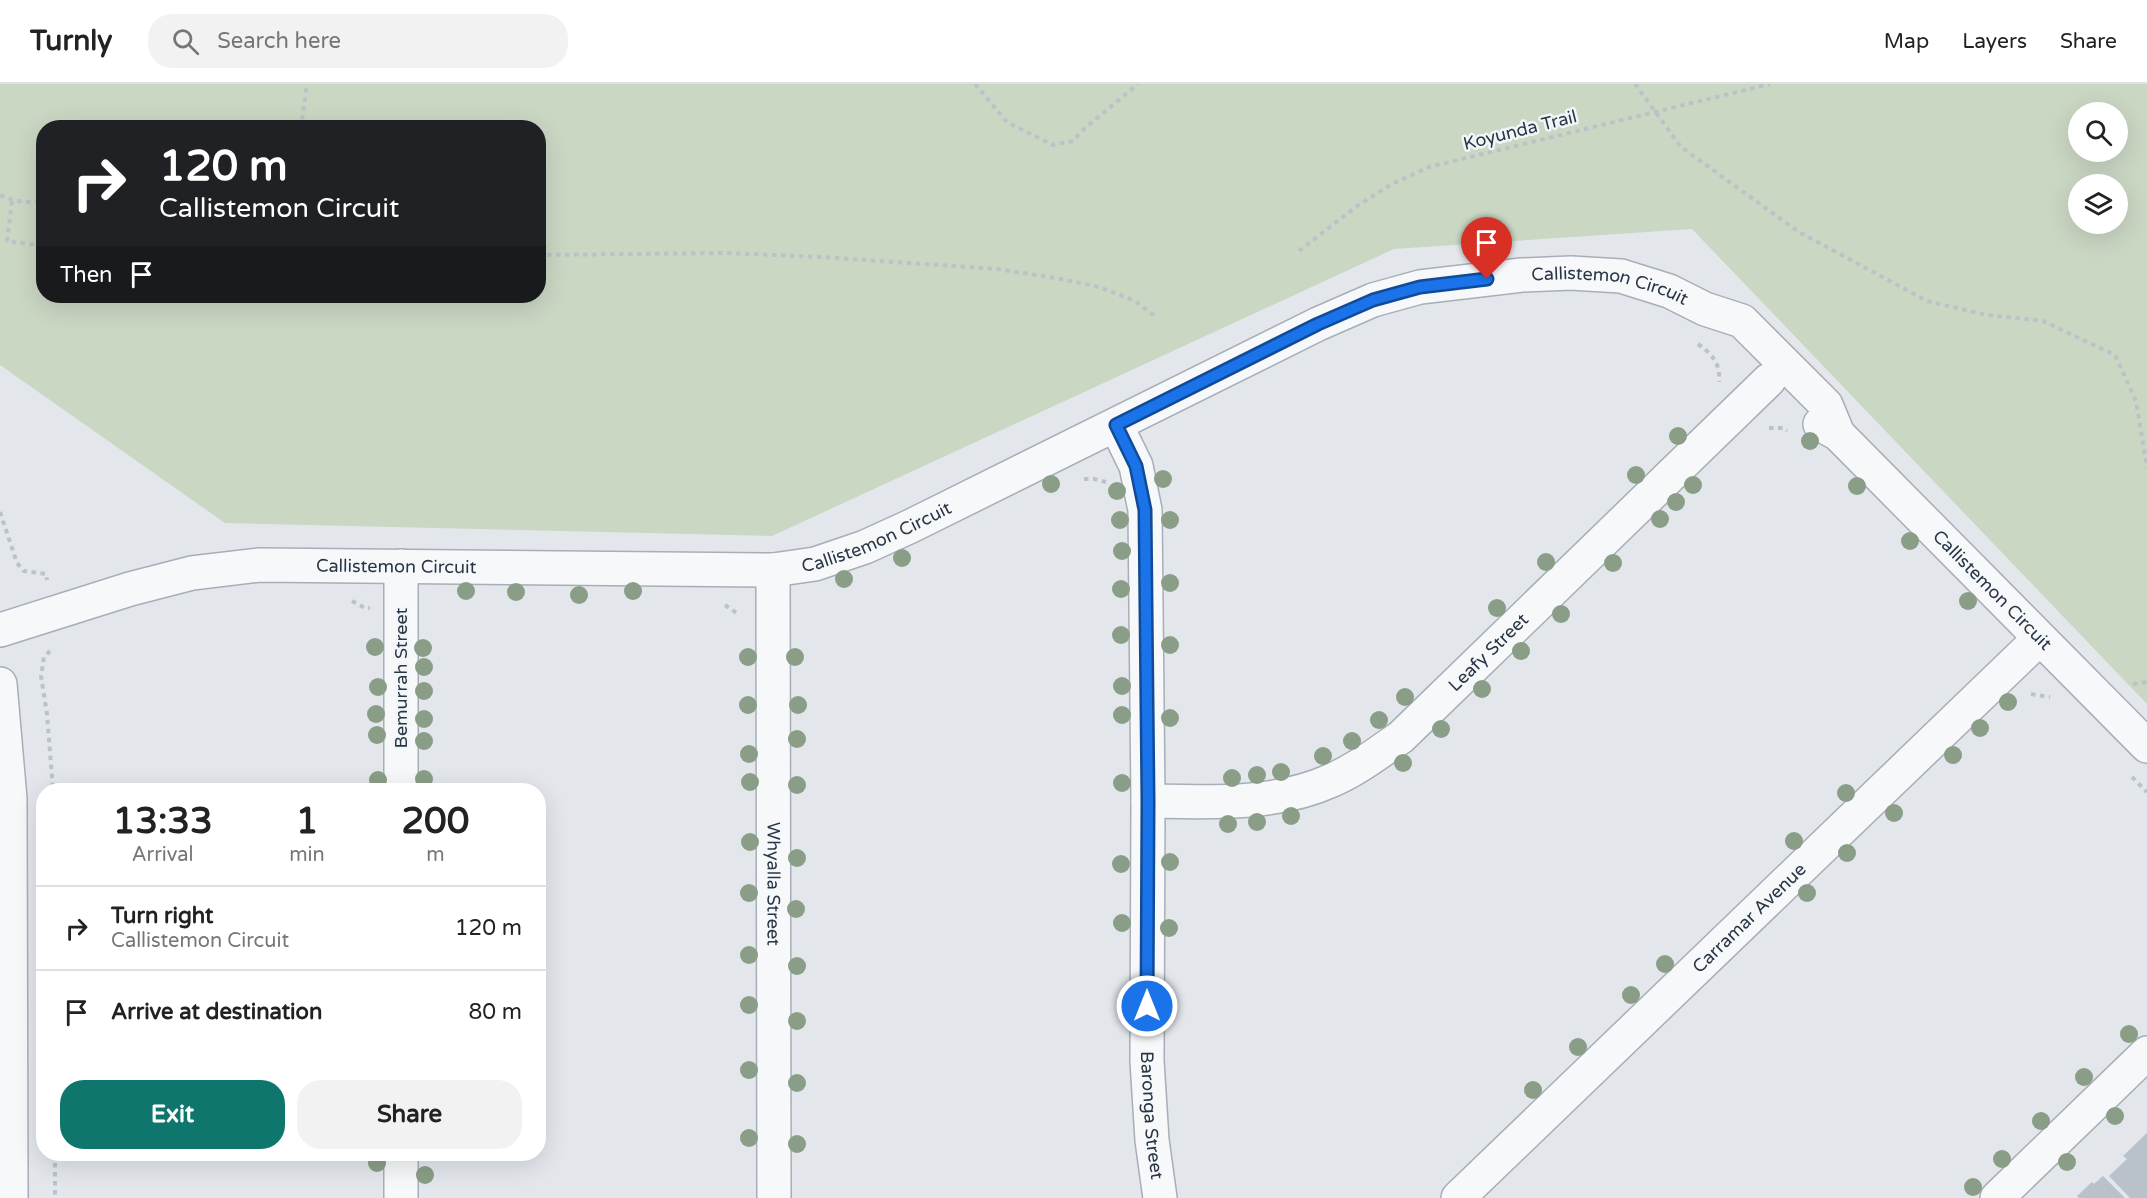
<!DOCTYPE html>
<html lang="en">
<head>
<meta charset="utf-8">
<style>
	body { margin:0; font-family:"Varela Round",sans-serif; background:#f2f2f2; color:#222; height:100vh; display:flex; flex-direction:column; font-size:22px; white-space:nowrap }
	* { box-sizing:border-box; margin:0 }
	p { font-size:20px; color:#767676 }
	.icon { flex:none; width:33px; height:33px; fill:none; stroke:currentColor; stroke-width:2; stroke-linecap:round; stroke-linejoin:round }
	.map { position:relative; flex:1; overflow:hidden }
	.details { position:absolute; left:36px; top:699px; width:510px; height:378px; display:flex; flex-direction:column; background:#fff; border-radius:24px; box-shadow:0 6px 24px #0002 }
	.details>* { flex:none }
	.banner { position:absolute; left:36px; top:36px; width:510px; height:183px; border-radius:24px; box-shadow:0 6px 24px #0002; background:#202124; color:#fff; overflow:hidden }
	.tools { position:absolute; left:2068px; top:18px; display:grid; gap:12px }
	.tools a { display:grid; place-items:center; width:60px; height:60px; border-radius:50%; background:#fff; box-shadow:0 6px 24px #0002; font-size:30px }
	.pin { position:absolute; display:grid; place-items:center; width:51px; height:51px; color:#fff; margin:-62px -26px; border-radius:50% 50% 50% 0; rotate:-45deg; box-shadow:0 0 6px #0007 }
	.pin .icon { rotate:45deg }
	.me { position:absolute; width:66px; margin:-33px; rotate:0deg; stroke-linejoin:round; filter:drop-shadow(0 0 4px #0008) }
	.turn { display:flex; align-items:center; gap:21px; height:126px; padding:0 24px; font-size:27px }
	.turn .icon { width:78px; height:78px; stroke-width:2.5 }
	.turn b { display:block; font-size:42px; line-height:51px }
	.then { display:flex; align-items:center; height:57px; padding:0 24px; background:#0003; gap:12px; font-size:22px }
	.eta { display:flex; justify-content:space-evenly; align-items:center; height:102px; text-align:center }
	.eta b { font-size:36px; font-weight:700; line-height:42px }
	.button { display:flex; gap:12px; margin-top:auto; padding:12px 24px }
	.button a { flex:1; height:69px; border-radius:24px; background:#0f766e; color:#fff; font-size:24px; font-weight:700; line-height:69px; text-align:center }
	.button a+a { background:#f2f2f2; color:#222 }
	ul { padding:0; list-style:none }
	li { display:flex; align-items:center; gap:18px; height:84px; padding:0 24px; border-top:2px solid #e0e0e0 }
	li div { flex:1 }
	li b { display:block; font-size:22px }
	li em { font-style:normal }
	header { display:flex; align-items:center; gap:36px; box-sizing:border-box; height:84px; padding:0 30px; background:#fff; border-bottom:2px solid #e0e0e0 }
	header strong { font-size:28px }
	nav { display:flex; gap:33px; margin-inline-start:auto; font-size:21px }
	.search { width:420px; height:54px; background:#f2f2f2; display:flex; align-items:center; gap:15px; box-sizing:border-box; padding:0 21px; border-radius:24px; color:#767676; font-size:22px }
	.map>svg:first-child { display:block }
</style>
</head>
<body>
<header>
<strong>Turnly</strong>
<div class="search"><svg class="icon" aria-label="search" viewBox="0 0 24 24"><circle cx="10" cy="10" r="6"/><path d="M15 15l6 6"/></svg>Search here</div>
<nav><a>Map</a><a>Layers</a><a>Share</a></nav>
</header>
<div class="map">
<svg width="2147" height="1114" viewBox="0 0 2147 1114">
	<rect width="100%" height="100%" fill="#e3e7ec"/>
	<path fill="#cad7c3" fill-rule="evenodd" d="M 0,0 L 2147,0 L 2147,620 L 1692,145 L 1394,165 L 772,452 L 225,439 L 0,281 ZM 2079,28 L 2118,28 L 2118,68 L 2079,68 ZM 44,44 L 538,44 L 538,212 L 44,212 ZM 2079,100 L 2118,100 L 2118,140 L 2079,140 Z"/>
	<g fill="#b9c1ca">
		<path d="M 2147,1049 L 2147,1114 L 2130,1114 L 2109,1092 L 2127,1075 L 2123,1072 Z"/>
		<path d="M 2103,1092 L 2125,1114 L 2079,1114 L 2077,1112 L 2092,1098 L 2094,1100 Z"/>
	</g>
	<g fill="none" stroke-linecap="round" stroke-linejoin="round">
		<defs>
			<g id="minor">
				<path id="s1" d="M 1820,340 L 1838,350 L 2147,662"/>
				<path id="s2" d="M 1116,341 L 1136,382 L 1145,426 L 1148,717 L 1147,977 L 1152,1056 L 1160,1114"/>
				<path d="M 401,482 L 401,706"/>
				<path id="s3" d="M 773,486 L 774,1114"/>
				<path id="s4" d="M 0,546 L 130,505 L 192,489 L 260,481 L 773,486 L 815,480 L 865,463 L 911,442 L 1318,240 L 1373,216 L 1420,203 L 1522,191 L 1571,189 L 1621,192 L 1669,207 L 1705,225 L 1742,237 L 1826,321 L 1838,350"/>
				<path id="s5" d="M 1148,717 C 1208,718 1274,722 1330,697 C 1356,686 1378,669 1401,653 L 1769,296"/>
				<path d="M 401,1114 L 401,1070"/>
				<path id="s6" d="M 1458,1114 L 2039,555"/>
				<path d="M 1997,1114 L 2147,969"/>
			</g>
			<path id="tertiary" d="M 0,600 L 10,715 L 11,1114"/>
		</defs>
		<use href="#minor" stroke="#a7aeb7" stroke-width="36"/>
		<use href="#tertiary" stroke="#a7aeb7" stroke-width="36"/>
		<g stroke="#bdc2c8" stroke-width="4" stroke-dasharray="4.5 4.5" stroke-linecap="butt">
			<path d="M 975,0 L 1007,38 L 1053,61 L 1073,57 L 1084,45 L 1138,0"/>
			<path d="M 1635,0 L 1681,63 L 1799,148 L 1927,217 L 1987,231 L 2043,237 L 2115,271 L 2136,317 L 2147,384"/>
			<path d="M 299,44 L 302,36 L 307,0"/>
			<path d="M 0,111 C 15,118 27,119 44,117"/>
			<path d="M 12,117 L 7,157 L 44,162"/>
			<path d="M 1299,167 L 1357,122 L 1392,100 L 1429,83 L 1770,0"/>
			<path d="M 538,171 L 727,169 L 821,173 L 997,185 L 1061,195 L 1099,203 L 1135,217 L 1155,232"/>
			<path d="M 1698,260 C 1712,270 1721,280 1719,298"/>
			<path d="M 1769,344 L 1783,344 L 1787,347"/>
			<path d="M 1084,395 L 1094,395 L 1106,398"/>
			<path d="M 0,428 L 17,479 L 24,487 L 46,490 L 47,496"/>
			<path d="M 352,517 L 365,524 L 370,524"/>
			<path d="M 725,521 L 738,530"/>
			<path d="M 50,567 L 44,573 L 41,592 L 47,630 L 53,706"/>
			<path d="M 2133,600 L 2147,598"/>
			<path d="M 2031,610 L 2050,613"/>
			<path d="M 2132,693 L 2147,708"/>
			<path d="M 55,1070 L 55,1114"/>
		</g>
		<use href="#minor" stroke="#f6f8fa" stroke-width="33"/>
		<use href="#tertiary" stroke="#f6f8fa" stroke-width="33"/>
	</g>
	<g fill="#8a9e87">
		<circle cx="1678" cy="352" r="9"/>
		<circle cx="1810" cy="357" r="9"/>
		<circle cx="1636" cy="391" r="9"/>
		<circle cx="1163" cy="395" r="9"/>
		<circle cx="1051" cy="400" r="9"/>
		<circle cx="1693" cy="401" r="9"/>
		<circle cx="1857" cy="402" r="9"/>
		<circle cx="1117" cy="407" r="9"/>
		<circle cx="1676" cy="418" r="9"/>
		<circle cx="1660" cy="435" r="9"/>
		<circle cx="1120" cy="436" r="9"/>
		<circle cx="1170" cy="436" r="9"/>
		<circle cx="1910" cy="457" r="9"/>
		<circle cx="1122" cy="467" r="9"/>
		<circle cx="902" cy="474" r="9"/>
		<circle cx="1546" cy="478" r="9"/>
		<circle cx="1613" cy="479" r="9"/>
		<circle cx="844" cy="495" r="9"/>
		<circle cx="1170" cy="499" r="9"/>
		<circle cx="1121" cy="505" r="9"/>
		<circle cx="466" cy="507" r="9"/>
		<circle cx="633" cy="507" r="9"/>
		<circle cx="516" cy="508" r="9"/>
		<circle cx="579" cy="511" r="9"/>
		<circle cx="1968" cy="517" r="9"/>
		<circle cx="1497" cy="524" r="9"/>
		<circle cx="1561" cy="530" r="9"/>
		<circle cx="1121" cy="551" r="9"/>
		<circle cx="1170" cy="561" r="9"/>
		<circle cx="375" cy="563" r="9"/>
		<circle cx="423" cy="564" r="9"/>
		<circle cx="1521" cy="567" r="9"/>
		<circle cx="748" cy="573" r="9"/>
		<circle cx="795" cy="573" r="9"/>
		<circle cx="424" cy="583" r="9"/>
		<circle cx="1122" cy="602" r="9"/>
		<circle cx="378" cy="603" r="9"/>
		<circle cx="1482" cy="605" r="9"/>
		<circle cx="424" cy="607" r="9"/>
		<circle cx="1405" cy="613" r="9"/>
		<circle cx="2008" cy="618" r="9"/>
		<circle cx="748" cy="621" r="9"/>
		<circle cx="798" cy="621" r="9"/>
		<circle cx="376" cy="630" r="9"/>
		<circle cx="1122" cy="631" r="9"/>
		<circle cx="1170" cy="634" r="9"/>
		<circle cx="424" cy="635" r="9"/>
		<circle cx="1379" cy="636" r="9"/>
		<circle cx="1980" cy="644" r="9"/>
		<circle cx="1441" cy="645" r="9"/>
		<circle cx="377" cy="651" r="9"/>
		<circle cx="797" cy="655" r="9"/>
		<circle cx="424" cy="657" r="9"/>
		<circle cx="1352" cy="657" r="9"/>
		<circle cx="749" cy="670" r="9"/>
		<circle cx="1953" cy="671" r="9"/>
		<circle cx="1323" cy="672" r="9"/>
		<circle cx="1403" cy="679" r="9"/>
		<circle cx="1281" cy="688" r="9"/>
		<circle cx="1257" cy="691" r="9"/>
		<circle cx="1232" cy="694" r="9"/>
		<circle cx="424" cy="695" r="9"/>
		<circle cx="378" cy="696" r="9"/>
		<circle cx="750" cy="698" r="9"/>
		<circle cx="1122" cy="699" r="9"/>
		<circle cx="797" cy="701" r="9"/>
		<circle cx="1846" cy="709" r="9"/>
		<circle cx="1894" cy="729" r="9"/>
		<circle cx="1291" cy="732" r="9"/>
		<circle cx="1257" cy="738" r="9"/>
		<circle cx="1228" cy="740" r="9"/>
		<circle cx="1794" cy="757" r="9"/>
		<circle cx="750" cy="758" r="9"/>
		<circle cx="1847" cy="769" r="9"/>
		<circle cx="797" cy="774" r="9"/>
		<circle cx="1170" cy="778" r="9"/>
		<circle cx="1121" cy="780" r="9"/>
		<circle cx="749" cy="809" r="9"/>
		<circle cx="1807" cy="809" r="9"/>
		<circle cx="796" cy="825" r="9"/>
		<circle cx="1122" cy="839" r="9"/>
		<circle cx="1169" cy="844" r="9"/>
		<circle cx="749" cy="871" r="9"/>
		<circle cx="1665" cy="880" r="9"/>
		<circle cx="797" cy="882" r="9"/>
		<circle cx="1631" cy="911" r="9"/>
		<circle cx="749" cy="921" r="9"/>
		<circle cx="797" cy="937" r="9"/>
		<circle cx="2129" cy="950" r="9"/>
		<circle cx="1578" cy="963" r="9"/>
		<circle cx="749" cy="986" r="9"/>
		<circle cx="2084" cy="993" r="9"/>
		<circle cx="797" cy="999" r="9"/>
		<circle cx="1533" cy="1006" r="9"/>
		<circle cx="2115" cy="1032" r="9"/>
		<circle cx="2041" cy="1037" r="9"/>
		<circle cx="749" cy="1054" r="9"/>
		<circle cx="797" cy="1060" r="9"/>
		<circle cx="2002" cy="1075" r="9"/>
		<circle cx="2067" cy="1078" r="9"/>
		<circle cx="377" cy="1079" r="9"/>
		<circle cx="425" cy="1091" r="9"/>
		<circle cx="1973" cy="1103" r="9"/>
	</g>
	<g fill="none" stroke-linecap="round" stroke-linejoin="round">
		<defs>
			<path id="route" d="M 1147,922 L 1148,717 L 1145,426 L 1136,382 L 1116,341 L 1318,240 L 1373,216 L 1420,203 L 1487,195"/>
		</defs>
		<use href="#route" stroke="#114b97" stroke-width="15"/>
		<use href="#route" stroke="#1a73e8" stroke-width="10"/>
	</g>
	<g text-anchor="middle" stroke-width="5" stroke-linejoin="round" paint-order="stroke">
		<g font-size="18" fill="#293646" stroke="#f3f6f9">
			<text transform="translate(1520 46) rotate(-14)" y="6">Koyunda Trail</text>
			<text dy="6" stroke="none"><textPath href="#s4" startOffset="1683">Callistemon Circuit</textPath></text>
			<text dy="6" stroke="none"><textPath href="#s4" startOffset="891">Callistemon Circuit</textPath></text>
			<text dy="6" stroke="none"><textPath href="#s4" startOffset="405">Callistemon Circuit</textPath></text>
			<text dy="6" stroke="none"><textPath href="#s1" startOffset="240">Callistemon Circuit</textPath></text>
			<text dy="6" stroke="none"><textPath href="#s5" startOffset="390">Leafy Street</textPath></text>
			<text transform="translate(401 594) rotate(-90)" y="6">Bemurrah Street</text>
			<text dy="6" stroke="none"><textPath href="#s3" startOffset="314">Whyalla Street</textPath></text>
			<text dy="6" stroke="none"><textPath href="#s6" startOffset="404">Carramar Avenue</textPath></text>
			<text dy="6" stroke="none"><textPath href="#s2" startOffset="696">Baronga Street</textPath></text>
		</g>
	</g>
</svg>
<div class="tools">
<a><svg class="icon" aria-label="search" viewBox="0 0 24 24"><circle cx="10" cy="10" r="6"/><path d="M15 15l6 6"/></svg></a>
<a><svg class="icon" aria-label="layers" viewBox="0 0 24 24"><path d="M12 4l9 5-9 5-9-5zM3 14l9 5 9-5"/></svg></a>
</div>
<div class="pin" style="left:1487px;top:195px;background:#d93025"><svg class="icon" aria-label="arrive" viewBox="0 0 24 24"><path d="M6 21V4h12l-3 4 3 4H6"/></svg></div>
<svg class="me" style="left:1147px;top:922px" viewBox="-20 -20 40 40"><circle r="17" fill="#1a73e8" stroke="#fff" stroke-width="3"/><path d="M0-11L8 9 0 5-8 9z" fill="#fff"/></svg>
<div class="banner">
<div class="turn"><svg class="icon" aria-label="right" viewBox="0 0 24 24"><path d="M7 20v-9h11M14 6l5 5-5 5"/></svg><div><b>120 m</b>Callistemon Circuit</div></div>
<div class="then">Then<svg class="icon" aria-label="arrive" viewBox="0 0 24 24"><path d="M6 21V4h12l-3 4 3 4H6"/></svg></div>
</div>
<section class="details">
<div class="eta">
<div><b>13:33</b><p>Arrival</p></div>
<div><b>1</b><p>min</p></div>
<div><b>200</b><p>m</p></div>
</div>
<ul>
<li><svg class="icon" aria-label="right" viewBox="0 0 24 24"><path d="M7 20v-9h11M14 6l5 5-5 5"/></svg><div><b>Turn right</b><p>Callistemon Circuit</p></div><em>120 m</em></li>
<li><svg class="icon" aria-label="arrive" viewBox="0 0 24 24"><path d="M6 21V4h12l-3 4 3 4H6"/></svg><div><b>Arrive at destination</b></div><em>80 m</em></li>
</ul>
<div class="button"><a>Exit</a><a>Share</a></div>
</section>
</div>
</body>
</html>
